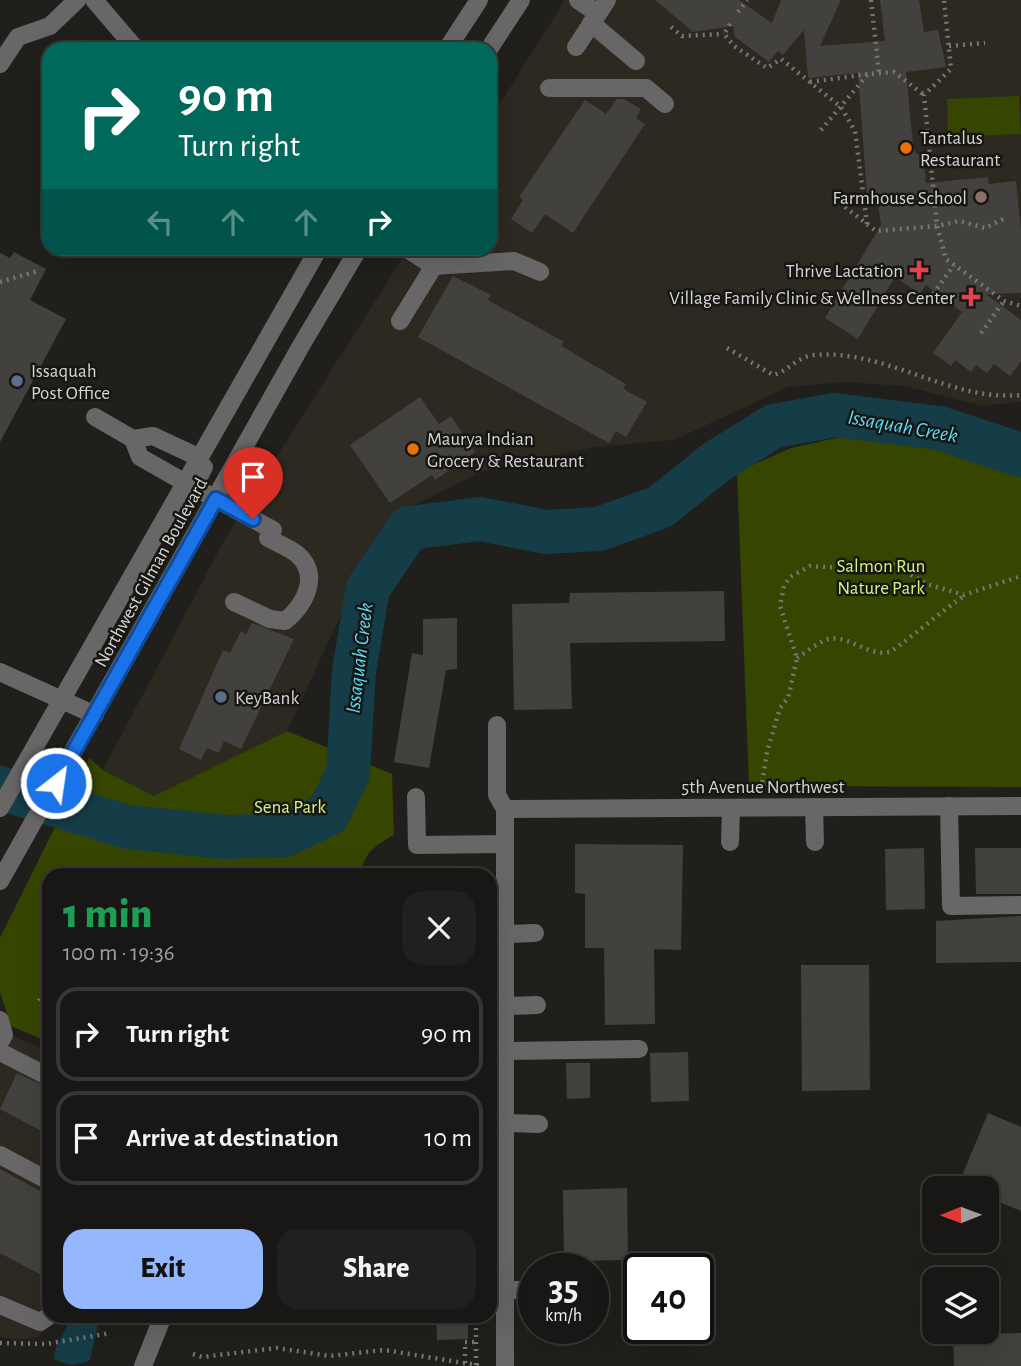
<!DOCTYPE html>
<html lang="en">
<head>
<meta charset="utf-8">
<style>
	body { margin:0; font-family:"Alegreya Sans",sans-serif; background:#21201e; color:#f1f3f6; height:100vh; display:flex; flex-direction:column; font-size:26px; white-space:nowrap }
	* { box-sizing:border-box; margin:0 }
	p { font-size:23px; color:#9f9fa0 }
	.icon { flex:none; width:38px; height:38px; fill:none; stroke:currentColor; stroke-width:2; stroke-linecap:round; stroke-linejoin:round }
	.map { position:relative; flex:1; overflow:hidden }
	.panel { position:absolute; left:42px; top:868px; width:455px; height:455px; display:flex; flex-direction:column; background:#181715; border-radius:21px; box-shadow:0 7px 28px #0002,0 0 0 2px #363634 }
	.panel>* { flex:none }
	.guide { position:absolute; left:42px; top:42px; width:455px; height:214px; border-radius:21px; box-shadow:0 7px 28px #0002,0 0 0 2px #363634; background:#00695c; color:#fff; overflow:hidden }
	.needle { width:46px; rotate:269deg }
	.tools { position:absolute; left:922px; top:1176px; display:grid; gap:14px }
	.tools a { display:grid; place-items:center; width:77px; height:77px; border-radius:14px; background:#181715; box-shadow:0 7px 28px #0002,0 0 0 2px #363634; font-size:35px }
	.speed { position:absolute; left:518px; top:1253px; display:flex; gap:14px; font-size:35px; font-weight:700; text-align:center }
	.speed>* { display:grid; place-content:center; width:91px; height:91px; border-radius:50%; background:#181715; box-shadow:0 7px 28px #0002,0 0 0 2px #363634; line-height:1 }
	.speed small { font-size:18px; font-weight:400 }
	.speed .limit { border:4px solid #111; border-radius:10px; background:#fff; color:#111 }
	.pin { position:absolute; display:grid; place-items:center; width:60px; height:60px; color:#fff; margin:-72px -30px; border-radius:50% 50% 50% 0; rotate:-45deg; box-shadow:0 0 7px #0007 }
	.pin .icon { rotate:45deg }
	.me { position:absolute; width:77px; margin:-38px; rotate:30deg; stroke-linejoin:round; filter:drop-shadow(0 0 5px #0008) }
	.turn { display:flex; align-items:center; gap:24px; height:147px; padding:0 21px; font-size:32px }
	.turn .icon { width:91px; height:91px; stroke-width:2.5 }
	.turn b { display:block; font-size:49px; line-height:60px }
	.lanes { display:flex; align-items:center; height:66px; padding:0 21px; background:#0003; justify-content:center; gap:35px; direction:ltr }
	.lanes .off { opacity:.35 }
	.round { display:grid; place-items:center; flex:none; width:74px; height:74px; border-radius:21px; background:#21201e }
	.summary { display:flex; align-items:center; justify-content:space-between; height:119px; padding:0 21px }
	h1 { font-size:42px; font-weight:800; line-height:52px; color:#1e9e55 }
	.action { display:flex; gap:14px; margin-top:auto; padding:14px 21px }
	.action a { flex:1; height:80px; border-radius:21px; background:#95b7fd; color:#111; font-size:28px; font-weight:800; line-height:80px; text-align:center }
	.action a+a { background:#21201e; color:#f1f3f6 }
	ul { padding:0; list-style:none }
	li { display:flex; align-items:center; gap:21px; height:94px; margin:0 14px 10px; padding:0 7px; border:4px solid #363634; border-radius:21px }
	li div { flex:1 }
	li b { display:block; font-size:26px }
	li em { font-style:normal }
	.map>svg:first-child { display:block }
</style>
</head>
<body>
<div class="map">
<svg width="1021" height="1366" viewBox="0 0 1021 1366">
	<rect width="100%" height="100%" fill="#201f1c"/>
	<g fill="#2c2921">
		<path d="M 565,0 L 1021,0 L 1021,402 L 982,406 L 904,386 L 844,382 L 788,387 L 674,440 L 595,447 L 484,471 L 402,511 L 350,595 L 287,731 L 154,796 L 103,770 L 226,537 L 408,249 L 490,248 L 490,119 Z"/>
		<path d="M 0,1031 L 49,1051 L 49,1316 L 57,1316 L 53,1324 L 37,1337 L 16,1340 L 0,1337 Z"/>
	</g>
	<g fill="#364500">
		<path d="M 1019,96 L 1021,134 L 948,137 L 947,99 Z"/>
		<path d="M 854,434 L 931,439 L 1021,469 L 1021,787 L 749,786 L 737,472 L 791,448 Z"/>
		<path d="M 287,731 L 392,774 L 394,835 C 376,845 363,853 361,875 L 49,875 L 49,1042 L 11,1026 L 0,992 L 0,938 L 89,758 L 103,770 L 154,796 Z"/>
	</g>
	<path fill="#143d47" d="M 72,1316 L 100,1316 L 90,1360 C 76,1366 68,1366 54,1359 L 56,1348 Z"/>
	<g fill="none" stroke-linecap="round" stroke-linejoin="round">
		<path stroke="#143d47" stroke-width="44" d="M 0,788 L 127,827 L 225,837 L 285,835 L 328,814 L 348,773 L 354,671 L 368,588 L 409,528 L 480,519 L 546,532 L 599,529 L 660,507 L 716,462 L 774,426 L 835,415 L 939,428 L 1021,455"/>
	</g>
	<g fill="#43413e">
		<path d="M 655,0 L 739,0 L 772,23 L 781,0 L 841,0 L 820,46 L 885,41 L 880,0 L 919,0 L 924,32 L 938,30 L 946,67 L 906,72 L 913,144 L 916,154 L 923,153 L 926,183 L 988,177 L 989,184 L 1016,181 L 1021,230 L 1021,293 L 986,294 L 1021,320 L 1021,361 L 1010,376 L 994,364 L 987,373 L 976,365 L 971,372 L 955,360 L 951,366 L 933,353 L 962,312 L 926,285 L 920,294 L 895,277 L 858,339 L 825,318 L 881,225 L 877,194 L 867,195 L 858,73 L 808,78 L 804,30 L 783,55 L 778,51 L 769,62 L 735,37 L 733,26 L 693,32 Z"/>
		<path d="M 617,99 L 624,99 L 641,109 L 636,118 L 645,124 L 573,233 L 545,214 L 532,233 L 511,219 L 523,200 L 519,197 L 585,100 L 606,114 Z"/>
		<path d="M 14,252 L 46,269 L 30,300 L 66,319 L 0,442 L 0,253 L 10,258 Z"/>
		<path d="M 453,276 L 491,295 L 488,300 L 564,342 L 561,346 L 626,384 L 623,389 L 647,402 L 626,437 L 616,431 L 609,443 L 418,337 Z"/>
		<path d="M 420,397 L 439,424 L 451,416 L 475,452 L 435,480 L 432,475 L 390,503 L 350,445 Z"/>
		<path d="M 724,591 L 725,641 L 570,643 L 572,709 L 514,710 L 512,604 L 569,603 L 570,593 Z"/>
		<path d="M 457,618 L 457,669 L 446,670 L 429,768 L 394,762 L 412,653 L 423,655 L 423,619 Z"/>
		<path d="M 252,623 L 294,639 L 241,749 L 224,741 L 219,753 L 207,748 L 201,760 L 179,749 L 223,650 L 230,653 L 241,631 L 246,634 Z"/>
		<path d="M 575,844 L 683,845 L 681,950 L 654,949 L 655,1024 L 605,1025 L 604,948 L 585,948 L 585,894 L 575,893 Z"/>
		<path d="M 924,848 L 925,909 L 886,910 L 885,849 Z"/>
		<path d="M 975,848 L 1021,848 L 1021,894 L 976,894 Z"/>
		<path d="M 1021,916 L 1021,962 L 936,963 L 936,921 Z"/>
		<path d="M 801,965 L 869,965 L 870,1090 L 802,1091 Z"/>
		<path d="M 688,1052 L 689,1101 L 651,1102 L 650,1053 Z"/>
		<path d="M 566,1063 L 590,1063 L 590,1098 L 567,1099 Z"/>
		<path d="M 17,1073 L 49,1088 L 49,1135 L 0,1109 Z"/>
		<path d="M 988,1113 L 1021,1127 L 1021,1211 L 987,1197 L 987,1188 L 957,1188 Z"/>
		<path d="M 0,1169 L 49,1196 L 49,1279 L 0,1253 Z"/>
		<path d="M 627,1188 L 628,1260 L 564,1261 L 563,1190 Z"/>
		<path d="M 436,1316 L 468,1316 L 468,1339 L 437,1340 Z"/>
		<path d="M 1021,1333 L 1021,1366 L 954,1366 L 953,1335 Z"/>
	</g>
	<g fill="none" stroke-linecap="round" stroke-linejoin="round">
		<g stroke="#777674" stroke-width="4.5" stroke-dasharray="2 5" stroke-linecap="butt">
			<path d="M 871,0 L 879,73"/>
			<path d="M 738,12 L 747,0"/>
			<path d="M 730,24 L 724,34 L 734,46 L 767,68 L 781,59 L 841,107 L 855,131 L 867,224"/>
			<path d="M 671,27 L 682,36 L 724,34"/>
			<path d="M 949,46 L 985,43"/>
			<path d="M 810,82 L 868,74"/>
			<path d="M 821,130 L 868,74 L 894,72 L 924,95"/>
			<path d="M 845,207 L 876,231 L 937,226 L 924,95 L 951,69 L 944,0"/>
			<path d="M 1003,219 L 985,228 L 959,221 L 937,226 L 946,259 L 1004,301 L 1021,306"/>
			<path d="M 0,282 L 38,271"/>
			<path d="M 933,294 L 954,265"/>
			<path d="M 981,333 L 1004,301"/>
			<path d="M 727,348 L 773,375 C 789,371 797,356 815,355 C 887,349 950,402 1021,395"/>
			<path d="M 797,658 C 806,652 816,644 825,640 C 846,632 867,657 889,652 C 895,651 950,604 964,596"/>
			<path d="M 761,789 L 767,752 L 780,708 L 788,698 L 797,658 L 780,606 L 784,586 L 790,577 L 810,566 L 858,569 L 892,564 L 927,584 L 964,595 L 1021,576"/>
			<path d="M 67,872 L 68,875"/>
			<path d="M 49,980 L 38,1003 L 49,1008"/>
			<path d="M 0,1343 L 46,1344 L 111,1333"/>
			<path d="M 193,1354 L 202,1357 L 277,1348 L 330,1356 L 385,1350 L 482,1366"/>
			<path d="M 465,1363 L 465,1342 L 476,1342"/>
			<path d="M 476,1365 L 476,1320"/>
		</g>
		<g stroke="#686666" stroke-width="18">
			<path d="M 94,0 L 136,49"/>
			<path d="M 578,0 L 597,13"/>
			<path d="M 591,23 L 636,61"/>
			<path d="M 576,47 L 607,0"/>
			<path d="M 447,49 L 479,0"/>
			<path d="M 489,49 L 521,0"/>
			<path d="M 0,64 L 18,37 L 50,26 L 77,0"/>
			<path d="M 549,88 L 646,88 L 665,104"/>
			<path d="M 406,248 L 433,266 L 514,261 L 540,272"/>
			<path d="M 400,321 L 445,248"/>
			<path d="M 95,417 L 133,439 L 153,436 L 198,457"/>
			<path d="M 133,439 L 140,457 L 184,482"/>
			<path d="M 204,467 L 194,487 L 273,530"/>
			<path d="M 234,602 L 270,619 L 285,621 C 305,605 321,575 297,554 C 289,548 277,543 268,538"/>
			<path d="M 0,672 L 95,715"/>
			<path d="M 497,725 L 497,795 L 505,809 L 505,1366"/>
			<path d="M 416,797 L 417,845 L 505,844"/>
			<path d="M 949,806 L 951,906 L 1021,905"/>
			<path d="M 814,807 L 815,842"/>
			<path d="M 0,808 L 319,248"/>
			<path d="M 505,809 L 1021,806"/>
			<path d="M 730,842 L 731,808"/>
			<path d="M 0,881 L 302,344 L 359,248"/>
			<path d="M 505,934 L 535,933"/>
			<path d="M 505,1006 L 537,1005"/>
			<path d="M 0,1020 L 4,1035 L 0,1042"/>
			<path d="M 505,1051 L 639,1049"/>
			<path d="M 0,1052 L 49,1077"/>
			<path d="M 505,1123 L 539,1124"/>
			<path d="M 0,1155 L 49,1181"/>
			<path d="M 505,1290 L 534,1290"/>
			<path d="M 0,1305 L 40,1322 L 49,1316"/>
			<path d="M 143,1366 L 163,1316"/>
		</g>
	</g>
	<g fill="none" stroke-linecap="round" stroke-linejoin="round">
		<defs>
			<path id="route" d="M 56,783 L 216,499 L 253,519"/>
		</defs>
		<use href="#route" stroke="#114b97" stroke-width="18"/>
		<use href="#route" stroke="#1a73e8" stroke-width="12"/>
	</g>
	<g fill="#e8710a" stroke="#171613" stroke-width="2.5">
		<circle cx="906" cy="148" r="7"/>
		<circle cx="413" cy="449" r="7"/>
	</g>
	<circle fill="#8d6e63" stroke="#171613" stroke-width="2.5" cx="981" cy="197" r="7"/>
	<g fill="#e0444e" stroke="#171613" stroke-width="2.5">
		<path d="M915.5 259.5h7v7h7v7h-7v7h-7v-7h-7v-7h7z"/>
		<path d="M967.5 286.5h7v7h7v7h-7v7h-7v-7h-7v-7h7z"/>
	</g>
	<g fill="#5c6f8a" stroke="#171613" stroke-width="2.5">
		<circle cx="17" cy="381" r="7"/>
		<circle cx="221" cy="697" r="7"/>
	</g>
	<g text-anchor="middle" stroke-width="5" stroke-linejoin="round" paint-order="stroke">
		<g font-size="19" fill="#d6d5d3" stroke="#171613" text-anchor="start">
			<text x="920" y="144">Tantalus<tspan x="920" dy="22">Restaurant</tspan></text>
			<text x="967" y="204" text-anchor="end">Farmhouse School</text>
			<text x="903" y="277" text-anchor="end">Thrive Lactation</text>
			<text x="955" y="304" text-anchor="end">Village Family Clinic &amp; Wellness Center</text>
			<text x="31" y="377">Issaquah<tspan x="31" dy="22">Post Office</tspan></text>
			<text x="427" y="445">Maurya Indian<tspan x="427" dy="22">Grocery &amp; Restaurant</tspan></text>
			<text x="235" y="704">KeyBank</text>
		</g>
		<g font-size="19" fill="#d3f47e" stroke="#171613">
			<text x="881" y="572">Salmon Run<tspan x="881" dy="22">Nature Park</tspan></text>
			<text x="290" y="813">Sena Park</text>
		</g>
		<g font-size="19" fill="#d6d5d3" stroke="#171613">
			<text transform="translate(150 572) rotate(-61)" y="7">Northwest Gilman Boulevard</text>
			<text x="763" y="793">5th Avenue Northwest</text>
		</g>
		<g font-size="21" font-style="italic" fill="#5cdcfb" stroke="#171613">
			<text transform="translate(903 426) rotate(10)" y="7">Issaquah Creek</text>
			<text transform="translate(359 658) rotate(-83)" y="7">Issaquah Creek</text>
		</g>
	</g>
</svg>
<div class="tools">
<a><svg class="needle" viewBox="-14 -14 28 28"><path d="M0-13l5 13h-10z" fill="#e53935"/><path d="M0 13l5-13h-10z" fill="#9f9fa0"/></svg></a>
<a><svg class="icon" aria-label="layers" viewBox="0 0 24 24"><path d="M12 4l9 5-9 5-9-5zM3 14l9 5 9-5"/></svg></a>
</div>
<div class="speed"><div>35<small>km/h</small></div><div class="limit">40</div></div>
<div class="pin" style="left:253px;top:519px;background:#d93025"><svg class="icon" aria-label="arrive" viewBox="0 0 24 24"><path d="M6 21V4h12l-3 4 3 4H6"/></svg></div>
<svg class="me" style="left:56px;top:783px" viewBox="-20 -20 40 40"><circle r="17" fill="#1a73e8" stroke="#fff" stroke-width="3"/><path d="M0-11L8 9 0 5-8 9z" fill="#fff"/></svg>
<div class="guide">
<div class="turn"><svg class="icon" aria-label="right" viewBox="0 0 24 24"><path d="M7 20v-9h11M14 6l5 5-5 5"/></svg><div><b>90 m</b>Turn right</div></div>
<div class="lanes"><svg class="icon off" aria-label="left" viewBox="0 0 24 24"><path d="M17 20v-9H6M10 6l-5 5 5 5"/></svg><svg class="icon off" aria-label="ahead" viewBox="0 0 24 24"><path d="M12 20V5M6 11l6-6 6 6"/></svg><svg class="icon off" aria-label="ahead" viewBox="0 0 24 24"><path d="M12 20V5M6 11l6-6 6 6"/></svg><svg class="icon" aria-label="right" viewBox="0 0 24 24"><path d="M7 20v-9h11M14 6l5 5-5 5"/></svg></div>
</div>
<section class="panel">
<div class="summary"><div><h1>1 min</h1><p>100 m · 19:36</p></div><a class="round"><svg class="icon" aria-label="close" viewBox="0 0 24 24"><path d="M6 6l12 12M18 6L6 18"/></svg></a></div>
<ul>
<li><svg class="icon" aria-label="right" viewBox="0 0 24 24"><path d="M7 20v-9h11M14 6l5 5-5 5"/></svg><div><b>Turn right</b></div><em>90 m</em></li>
<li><svg class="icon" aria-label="arrive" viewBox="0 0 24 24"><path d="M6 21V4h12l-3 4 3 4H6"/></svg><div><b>Arrive at destination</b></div><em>10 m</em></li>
</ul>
<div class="action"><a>Exit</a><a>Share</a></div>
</section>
</div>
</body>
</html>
